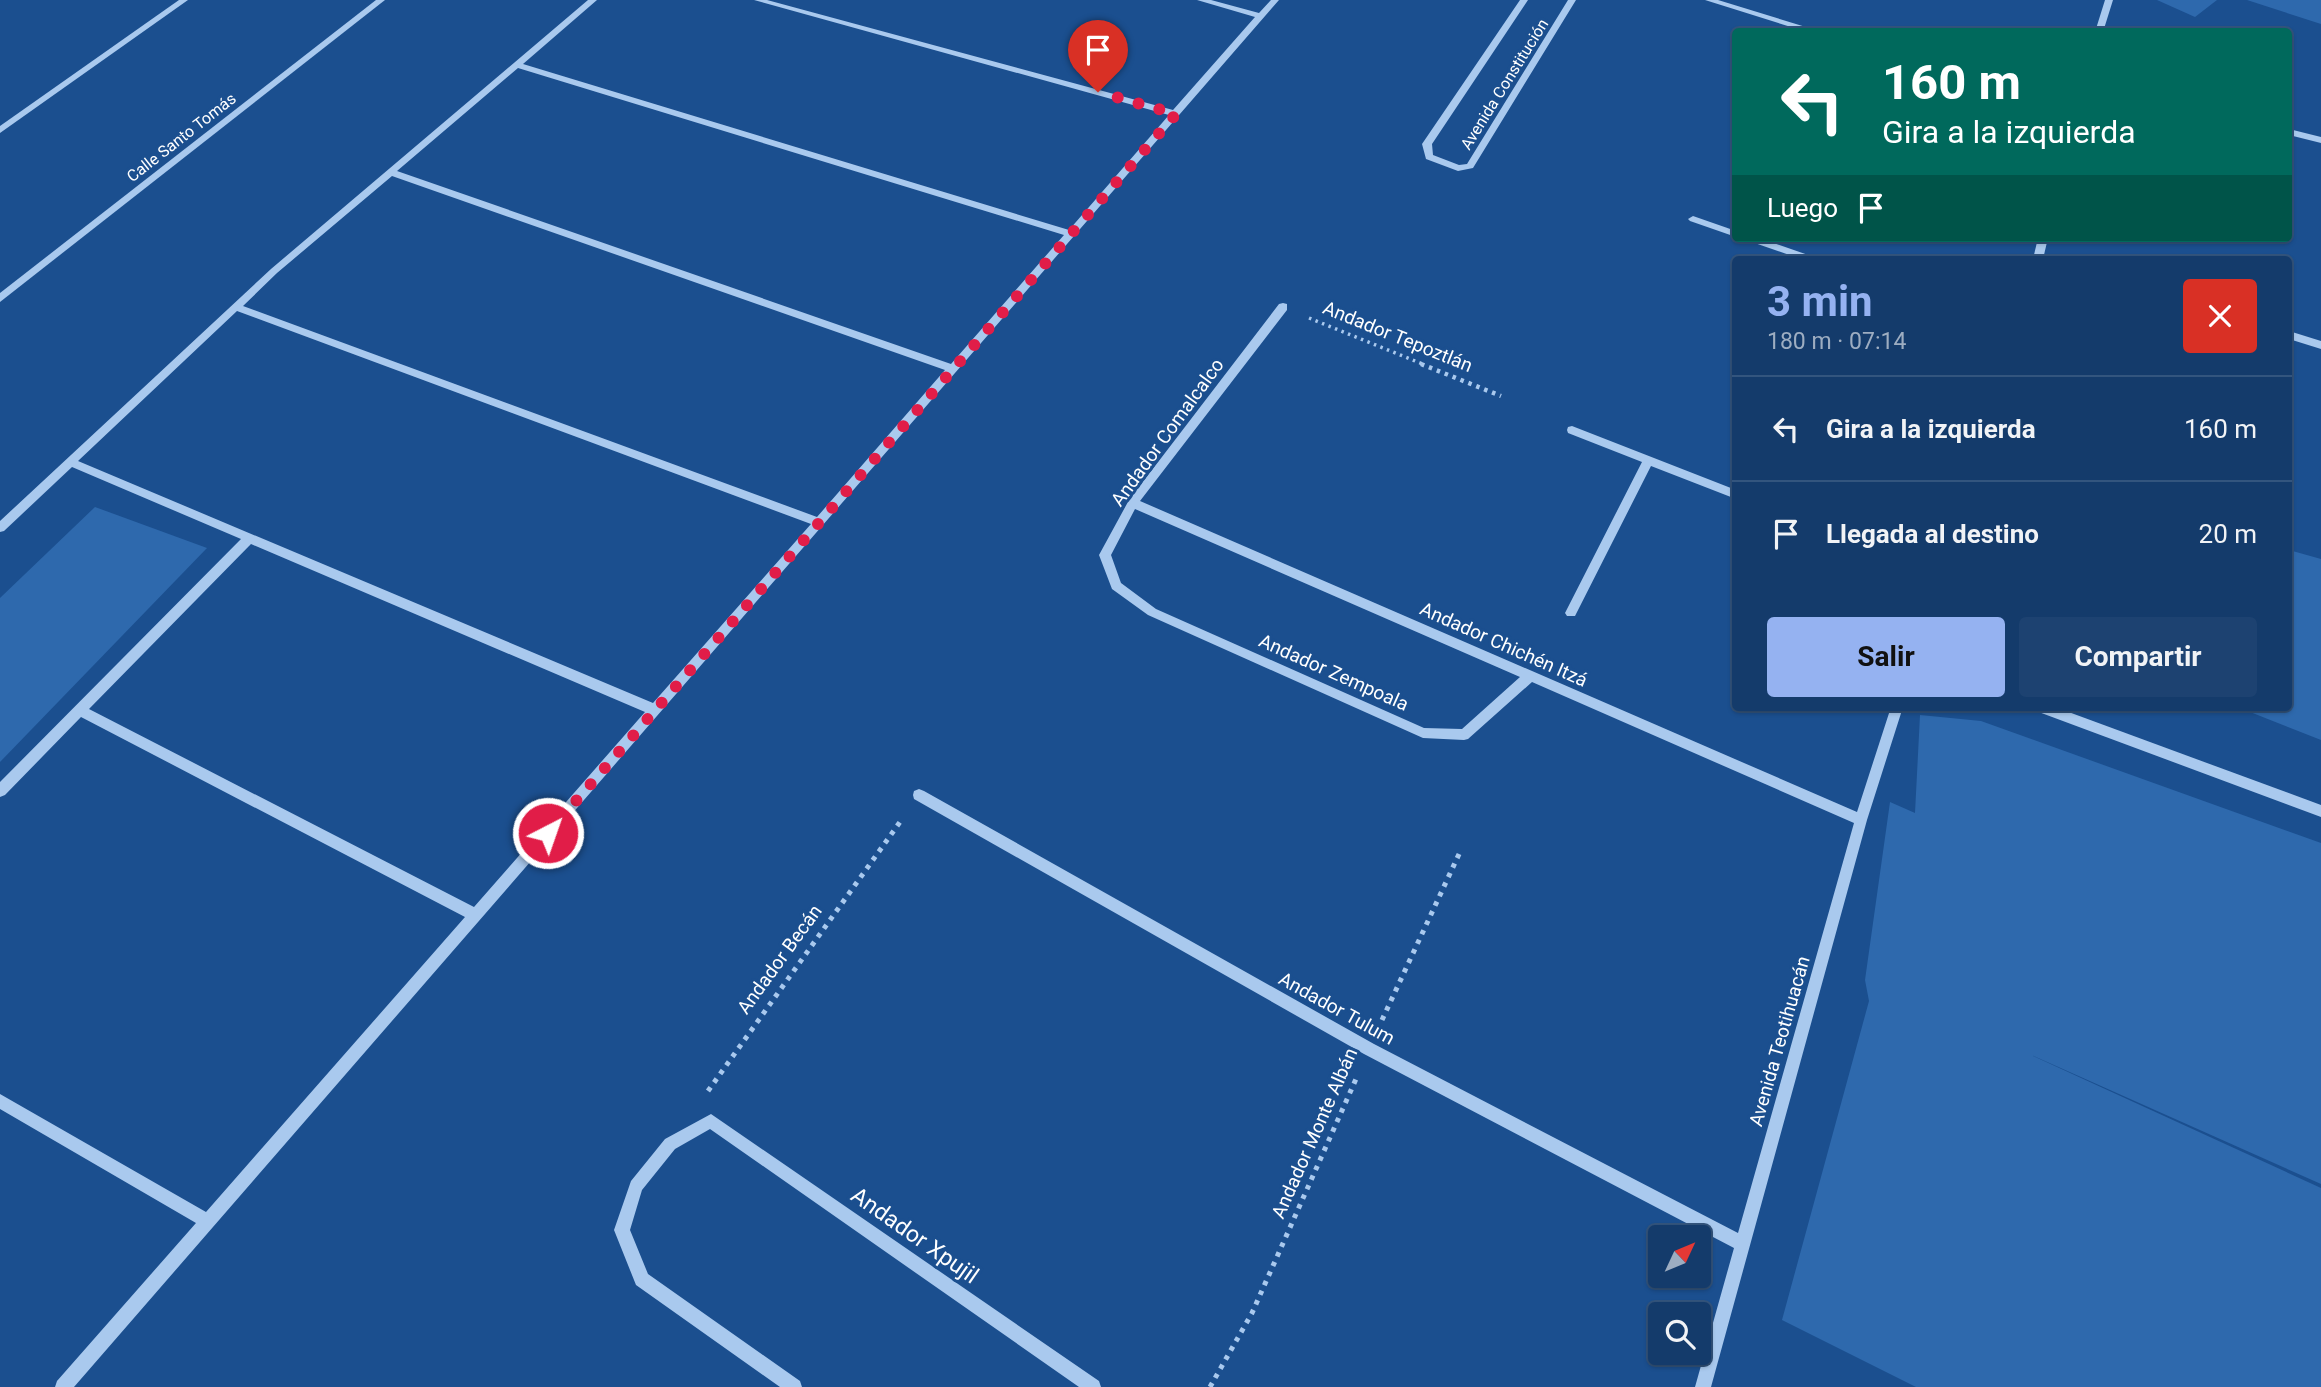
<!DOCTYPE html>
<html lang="es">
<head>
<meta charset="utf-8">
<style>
	body { margin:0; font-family:Roboto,sans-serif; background:#1d4271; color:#f1f3f6; height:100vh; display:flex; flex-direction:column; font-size:26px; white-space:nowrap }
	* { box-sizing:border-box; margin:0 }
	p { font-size:23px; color:#9dadc1 }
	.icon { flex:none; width:38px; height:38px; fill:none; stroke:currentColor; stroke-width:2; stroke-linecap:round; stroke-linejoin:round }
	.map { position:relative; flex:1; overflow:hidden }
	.drawer { position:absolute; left:1732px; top:256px; width:560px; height:455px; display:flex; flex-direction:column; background:#143b6b; border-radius:7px; box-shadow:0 2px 5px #0004,0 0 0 2px #33557e }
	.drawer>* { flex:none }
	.hud { position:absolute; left:1732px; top:28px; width:560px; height:214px; border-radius:7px; box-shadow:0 2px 5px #0004,0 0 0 2px #33557e; background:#00695c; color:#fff; overflow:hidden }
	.needle { width:46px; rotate:46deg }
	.controls { position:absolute; left:1648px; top:1225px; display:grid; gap:14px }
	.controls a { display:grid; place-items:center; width:63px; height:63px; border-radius:7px; background:#143b6b; box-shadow:0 2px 5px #0004,0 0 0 2px #33557e; font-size:35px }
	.pin { position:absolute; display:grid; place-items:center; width:60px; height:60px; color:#fff; margin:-72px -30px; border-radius:50% 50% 50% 0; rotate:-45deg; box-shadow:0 0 7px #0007 }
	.pin .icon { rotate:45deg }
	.me { position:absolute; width:77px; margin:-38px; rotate:41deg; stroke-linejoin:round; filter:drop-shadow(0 0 5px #0008) }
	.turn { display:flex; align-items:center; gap:24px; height:147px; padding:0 35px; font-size:32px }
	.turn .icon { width:91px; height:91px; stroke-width:2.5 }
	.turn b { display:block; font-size:49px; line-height:60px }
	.then { display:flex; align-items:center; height:66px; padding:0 35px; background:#0003; gap:14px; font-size:26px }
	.round { display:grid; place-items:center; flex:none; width:74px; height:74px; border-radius:7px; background:#1d4271 }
	.head { display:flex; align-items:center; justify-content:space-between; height:119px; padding:0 35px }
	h1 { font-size:42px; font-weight:700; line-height:52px; color:#95b2f1 }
	.button { display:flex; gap:14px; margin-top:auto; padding:14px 35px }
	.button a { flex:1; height:80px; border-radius:7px; background:#95b2f1; color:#111; font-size:28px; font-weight:700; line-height:80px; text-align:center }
	.button a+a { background:#1d4271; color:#f1f3f6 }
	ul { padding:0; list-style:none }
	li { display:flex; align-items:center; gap:21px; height:105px; padding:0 35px; border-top:2px solid #33557e }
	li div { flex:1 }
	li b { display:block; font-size:26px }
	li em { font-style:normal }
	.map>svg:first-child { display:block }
</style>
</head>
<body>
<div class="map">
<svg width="2321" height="1387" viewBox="0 0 2321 1387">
	<rect width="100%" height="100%" fill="#1b4f8f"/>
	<g fill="#2e69ad">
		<path d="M 2157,0 L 2217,0 L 2195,17 Z"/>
		<path d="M 2247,0 L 2321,0 L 2321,24 Z"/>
		<path d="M 95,507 L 207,548 L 0,762 L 0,598 Z"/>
		<path d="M 2289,550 L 2321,559 L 2321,740 L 2245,710 L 2246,707 L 2289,707 Z"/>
		<path d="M 1920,715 L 1981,721 L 2321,843 L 2321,1184 L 2018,1049 L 2321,1188 L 2321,1387 L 1916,1387 L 1782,1320 L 1869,1001 L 1865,980 L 1890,802 L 1915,813 Z"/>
	</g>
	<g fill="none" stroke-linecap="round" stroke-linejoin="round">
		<path stroke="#a9c9ee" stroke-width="3.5" stroke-dasharray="2.5 4.5" stroke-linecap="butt" d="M 1309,318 L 1425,365"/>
		<path stroke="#a9c9ee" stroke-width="4.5" stroke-dasharray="3.5 5" stroke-linecap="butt" d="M 1421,364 L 1501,396"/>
		<g stroke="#a9c9ee" stroke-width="5" stroke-dasharray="4.5 6" stroke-linecap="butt">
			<path d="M 1382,1020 L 1460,852"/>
			<path d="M 708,1091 L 900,822"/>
			<path d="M 1210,1387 L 1252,1313 L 1356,1079"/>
		</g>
		<g fill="#a9c9ee" fill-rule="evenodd">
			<path d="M 179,0 L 188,0 L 0,133 L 0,126 Z"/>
			<path d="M 376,0 L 385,0 L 0,302 L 0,293 Z"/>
			<path d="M 588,0 L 597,0 L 523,64 L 1069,230 L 1169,115 L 754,0 L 767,0 L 1173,110 L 1255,17 L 1197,0 L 1211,0 L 1259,13 L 1271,0 L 1279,0 L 74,1387 L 55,1387 L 57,1381 L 196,1223 L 0,1109 L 0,1094 L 206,1212 L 465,917 L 81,717 L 5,795 L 0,797 L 0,782 L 241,539 L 72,467 L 4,531 L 0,532 L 0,521 L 271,269 ZM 518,68 L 1064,235 L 951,364 L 397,171 ZM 392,176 L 945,370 L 817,517 L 243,306 L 277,273 ZM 237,311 L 811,524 L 653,703 L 78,461 ZM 251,544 L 645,712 L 474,907 L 89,709 Z"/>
			<path d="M 1520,0 L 1528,0 L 1432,144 L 1433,155 L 1459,165 L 1467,164 L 1568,0 L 1576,0 L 1473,168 L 1458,171 L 1426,159 L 1422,144 Z"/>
			<path d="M 1705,0 L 1718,0 L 1822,32 L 1807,32 Z"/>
			<path d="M 2105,0 L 2113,0 L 2103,32 L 2095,32 Z"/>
			<path d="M 2289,129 L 2321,137 L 2321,143 L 2289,135 Z"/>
			<path d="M 1693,216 L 1736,231 L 1736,237 L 1690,221 L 1688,219 Z"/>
			<path d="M 1744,238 L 1759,238 L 1814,257 L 1816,259 L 1801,259 L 1746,240 Z"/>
			<path d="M 2038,238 L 2048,238 L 2043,259 L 2033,259 Z"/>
			<path d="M 1283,303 L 1287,304 L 1287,310 L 1140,501 L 1857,812 L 1891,707 L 1903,707 L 1867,820 L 1711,1387 L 1695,1387 L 1734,1248 L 1364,1054 L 914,799 L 913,795 L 914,791 L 919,789 L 924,791 L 1374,1044 L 1738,1233 L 1854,823 L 1532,682 L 1468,739 L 1464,740 L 1423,738 L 1148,615 L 1112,589 L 1099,555 L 1129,500 L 1279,304 ZM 1135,509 L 1520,677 L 1462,729 L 1424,728 L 1156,609 L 1121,583 L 1111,555 Z"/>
			<path d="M 2289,331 L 2321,341 L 2321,349 L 2289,339 Z"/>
			<path d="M 1572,426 L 1736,490 L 1736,499 L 1651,466 L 1575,616 L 1567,616 L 1565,613 L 1642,462 L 1568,433 L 1567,430 L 1568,427 Z"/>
			<path d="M 2034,707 L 2055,707 L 2321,805 L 2321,817 L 2036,711 Z"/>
			<path d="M 711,1114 L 1099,1381 L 1101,1387 L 1079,1387 L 710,1129 L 675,1149 L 642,1190 L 630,1230 L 648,1274 L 800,1381 L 802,1387 L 780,1387 L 636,1285 L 614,1230 L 631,1181 L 665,1139 Z"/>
		</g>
	</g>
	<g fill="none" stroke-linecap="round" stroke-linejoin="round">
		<path stroke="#e11d48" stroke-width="12" stroke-dasharray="0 21.6" d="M 548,833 L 1176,114 L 1098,92"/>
	</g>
	<g text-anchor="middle" stroke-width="6" stroke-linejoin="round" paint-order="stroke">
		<g font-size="16" fill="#fff" stroke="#1b4f8f">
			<text transform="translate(1504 84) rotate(-58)" y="6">Avenida Constitución</text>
			<text transform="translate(181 137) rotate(-38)" y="6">Calle Santo Tomás</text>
		</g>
		<g font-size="19" fill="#fff" stroke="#1b4f8f">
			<text transform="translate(1398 336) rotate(22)" y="7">Andador Tepoztlán</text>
			<text transform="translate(1167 432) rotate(-54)" y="7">Andador Comalcalco</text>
			<text transform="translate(1504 644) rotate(24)" y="7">Andador Chichén Itzá</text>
			<text transform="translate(1334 672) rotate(24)" y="7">Andador Zempoala</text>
			<text transform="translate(779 959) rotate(-54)" y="7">Andador Becán</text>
			<text transform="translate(1337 1008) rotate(29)" y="7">Andador Tulum</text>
			<text transform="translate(1779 1041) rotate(-74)" y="7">Avenida Teotihuacán</text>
			<text transform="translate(1314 1133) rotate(-66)" y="7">Andador Monte Albán</text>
		</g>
		<g font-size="23" fill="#fff" stroke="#1b4f8f">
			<text transform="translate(915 1235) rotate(35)" y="8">Andador Xpujil</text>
		</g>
	</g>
</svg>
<div class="controls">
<a><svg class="needle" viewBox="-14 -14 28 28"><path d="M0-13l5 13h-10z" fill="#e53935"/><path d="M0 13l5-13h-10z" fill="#9dadc1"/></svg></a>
<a><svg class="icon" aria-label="search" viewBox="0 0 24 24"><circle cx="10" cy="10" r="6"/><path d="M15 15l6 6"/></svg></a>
</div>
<div class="pin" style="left:1098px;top:92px;background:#d93025"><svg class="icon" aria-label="arrive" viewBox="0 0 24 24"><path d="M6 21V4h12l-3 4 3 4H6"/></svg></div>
<svg class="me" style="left:548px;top:833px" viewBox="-20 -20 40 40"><circle r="17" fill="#e11d48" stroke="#fff" stroke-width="3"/><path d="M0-11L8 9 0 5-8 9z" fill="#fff"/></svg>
<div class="hud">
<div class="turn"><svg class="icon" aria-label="left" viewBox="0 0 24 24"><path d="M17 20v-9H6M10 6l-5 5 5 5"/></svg><div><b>160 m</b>Gira a la izquierda</div></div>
<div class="then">Luego<svg class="icon" aria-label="arrive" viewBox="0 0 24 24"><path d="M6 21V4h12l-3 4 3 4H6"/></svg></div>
</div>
<section class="drawer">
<div class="head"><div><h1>3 min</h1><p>180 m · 07:14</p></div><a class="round" style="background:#d93025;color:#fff"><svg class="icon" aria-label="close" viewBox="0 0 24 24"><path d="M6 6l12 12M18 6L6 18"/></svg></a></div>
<ul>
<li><svg class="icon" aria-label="left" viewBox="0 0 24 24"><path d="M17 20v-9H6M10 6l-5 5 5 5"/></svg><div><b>Gira a la izquierda</b></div><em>160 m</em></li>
<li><svg class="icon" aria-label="arrive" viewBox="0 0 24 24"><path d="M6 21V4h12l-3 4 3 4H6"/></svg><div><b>Llegada al destino</b></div><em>20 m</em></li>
</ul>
<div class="button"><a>Salir</a><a>Compartir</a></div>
</section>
</div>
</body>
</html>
